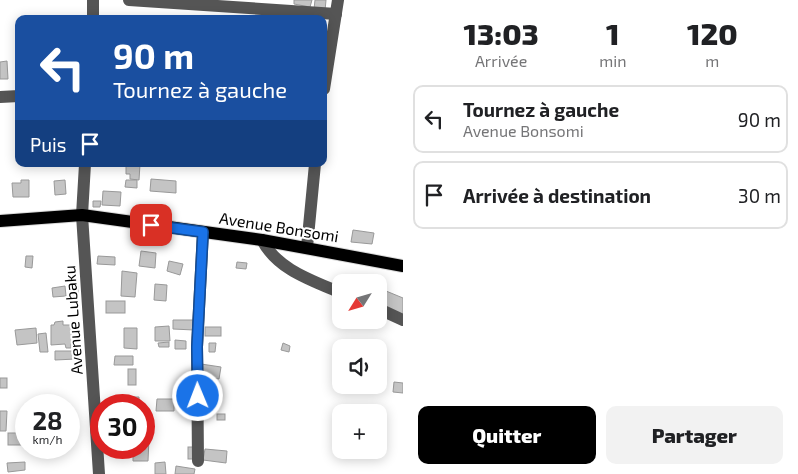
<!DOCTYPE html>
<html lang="fr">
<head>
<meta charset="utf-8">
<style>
	body { margin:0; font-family:"Exo 2",sans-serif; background:#f2f2f2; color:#202124; height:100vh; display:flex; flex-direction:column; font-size:19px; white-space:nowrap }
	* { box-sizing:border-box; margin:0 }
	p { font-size:16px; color:#757577 }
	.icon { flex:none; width:28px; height:28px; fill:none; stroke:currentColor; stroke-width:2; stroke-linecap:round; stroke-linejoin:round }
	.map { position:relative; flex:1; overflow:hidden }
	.panel { display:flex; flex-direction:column; background:#fff; width:395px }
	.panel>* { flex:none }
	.top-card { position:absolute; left:15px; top:15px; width:312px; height:152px; border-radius:10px; box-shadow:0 2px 12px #0003; background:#1a4fa0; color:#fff; overflow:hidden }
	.needle { width:32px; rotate:233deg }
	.tools { position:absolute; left:332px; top:274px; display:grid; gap:10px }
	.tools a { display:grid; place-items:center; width:55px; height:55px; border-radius:10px; background:#fff; box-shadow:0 2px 12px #0003; font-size:25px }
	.speed { position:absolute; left:15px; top:394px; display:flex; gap:10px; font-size:25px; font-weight:700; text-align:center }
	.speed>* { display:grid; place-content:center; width:65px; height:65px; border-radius:50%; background:#fff; box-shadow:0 2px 12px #0003; line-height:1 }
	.speed small { font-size:12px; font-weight:400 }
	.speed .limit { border:8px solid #d22; background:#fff; color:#111 }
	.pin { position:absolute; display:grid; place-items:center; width:42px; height:42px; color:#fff; margin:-21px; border-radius:10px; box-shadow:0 2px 8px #0006 }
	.me { position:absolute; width:55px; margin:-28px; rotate:359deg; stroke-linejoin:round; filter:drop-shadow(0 0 4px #0008) }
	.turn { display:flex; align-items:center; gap:18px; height:105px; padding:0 15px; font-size:22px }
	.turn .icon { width:65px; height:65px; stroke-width:2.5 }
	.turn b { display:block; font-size:35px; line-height:42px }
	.then { display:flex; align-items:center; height:48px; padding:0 15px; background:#0003; gap:10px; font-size:19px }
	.eta { display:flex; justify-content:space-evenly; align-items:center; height:85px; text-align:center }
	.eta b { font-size:30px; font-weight:800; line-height:35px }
	.action { display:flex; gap:10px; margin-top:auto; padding:10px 15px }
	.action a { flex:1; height:58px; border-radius:10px; background:#000; color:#fff; font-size:20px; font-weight:800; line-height:58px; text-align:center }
	.action a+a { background:#f2f2f2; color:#202124 }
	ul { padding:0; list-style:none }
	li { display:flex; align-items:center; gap:15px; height:68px; margin:0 10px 8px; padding:0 5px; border:2px solid #e0e0e0; border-radius:10px }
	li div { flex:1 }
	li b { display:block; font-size:19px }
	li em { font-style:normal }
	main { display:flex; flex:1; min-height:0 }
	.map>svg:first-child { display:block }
</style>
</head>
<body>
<main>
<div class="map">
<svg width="403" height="474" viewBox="0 0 403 474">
	<rect width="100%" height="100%" fill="#fff"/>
	<g fill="#c4c4c4" stroke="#999">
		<path d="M 294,0 L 312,0 L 310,7 L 294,4 Z"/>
		<path d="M 315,0 L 326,0 L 325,11 L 314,9 Z"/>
		<path d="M 7,61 L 8,79 L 0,79 L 0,62 Z"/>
		<path d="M 126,164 L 140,164 L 139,180 L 130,179 L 130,174 L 126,174 Z"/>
		<path d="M 151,179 L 176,181 L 176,193 L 150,191 Z"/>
		<path d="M 21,180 L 29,180 L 29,197 L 13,197 L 12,183 L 21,183 Z"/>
		<path d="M 65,180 L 66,194 L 55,195 L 54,181 Z"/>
		<path d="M 126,180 L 137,180 L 137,188 L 125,187 Z"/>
		<path d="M 103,191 L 121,192 L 120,206 L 102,205 Z"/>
		<path d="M 93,201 L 101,201 L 100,207 L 93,207 Z"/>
		<path d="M 353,230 L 374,233 L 372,244 L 351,242 Z"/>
		<path d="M 141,251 L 156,253 L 155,268 L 139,266 Z"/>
		<path d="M 26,256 L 33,256 L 32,268 L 25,267 Z"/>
		<path d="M 98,256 L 115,257 L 115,265 L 97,264 Z"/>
		<path d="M 169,261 L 183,264 L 180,275 L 167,271 Z"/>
		<path d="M 237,262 L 247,263 L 246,269 L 236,268 Z"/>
		<path d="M 122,271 L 137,273 L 135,297 L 121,296 Z"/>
		<path d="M 155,284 L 167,285 L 166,301 L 154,300 Z"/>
		<path d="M 65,286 L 66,296 L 53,297 L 52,288 Z"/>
		<rect x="69" y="287" width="9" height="8"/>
		<path d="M 386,291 L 403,298 L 403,316 L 379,307 Z"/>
		<rect x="106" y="301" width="19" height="12"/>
		<path d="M 173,320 L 194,320 L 194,330 L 173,329 Z"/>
		<path d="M 63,321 L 63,325 L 72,325 L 71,348 L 66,348 L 65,344 L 51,345 L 51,325 L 54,325 L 55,322 Z"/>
		<path d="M 169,326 L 170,341 L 155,341 L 155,327 Z"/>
		<rect x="205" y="327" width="16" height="9"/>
		<path d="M 36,328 L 37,343 L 17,345 L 15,330 Z"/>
		<path d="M 124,328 L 137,328 L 137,349 L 124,348 Z"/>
		<path d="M 46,333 L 48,352 L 40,352 L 38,334 Z"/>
		<path d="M 175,340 L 186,341 L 186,349 L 175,349 Z"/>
		<path d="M 169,342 L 169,347 L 159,347 L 158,343 Z"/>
		<path d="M 209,343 L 216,343 L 215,352 L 209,352 Z"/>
		<path d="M 283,343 L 290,346 L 289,352 L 281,350 Z"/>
		<path d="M 55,351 L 75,351 L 76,359 L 55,360 Z"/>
		<path d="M 115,356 L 133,356 L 133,365 L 114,365 Z"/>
		<path d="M 201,364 L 221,367 L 219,379 L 199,376 Z"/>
		<rect x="128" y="369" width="8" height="16"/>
		<rect x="0" y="378" width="7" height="10"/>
		<path d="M 394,382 L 403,383 L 403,393 L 393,392 Z"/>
		<path d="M 119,397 L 139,397 L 139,405 L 120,405 Z"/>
		<path d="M 157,399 L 174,399 L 174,411 L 156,411 Z"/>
		<path d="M 0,411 L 7,411 L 6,431 L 0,431 Z"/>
		<rect x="217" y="414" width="8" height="6"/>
		<rect x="8" y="433" width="18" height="12"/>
		<path d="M 144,437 L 149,438 L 148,461 L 133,461 L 133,448 L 144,448 Z"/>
		<rect x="188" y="447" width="7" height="12"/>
		<path d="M 205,449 L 227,451 L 226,463 L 203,460 Z"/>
		<path d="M 25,462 L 25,470 L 8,472 L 7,463 Z"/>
		<path d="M 165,462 L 166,474 L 155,474 L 155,463 Z"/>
		<path d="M 176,466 L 195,469 L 194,474 L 175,474 Z"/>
	</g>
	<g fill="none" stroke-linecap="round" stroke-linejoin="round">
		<defs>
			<path id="major" d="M 0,221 L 82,215 L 262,240 L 403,266"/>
		</defs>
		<use href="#major" stroke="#dbdbdb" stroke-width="14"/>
		<g stroke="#555" stroke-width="12">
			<path d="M 129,0 L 336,14"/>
			<path d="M 93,19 L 93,0"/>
			<path d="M 324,89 L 338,0"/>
			<path d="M 0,97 L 19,96"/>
			<path d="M 85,164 L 82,215 L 99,474"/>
			<path d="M 262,240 C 278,270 311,280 341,293"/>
			<path d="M 307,247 L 315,164"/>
			<path d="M 379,309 L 403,320"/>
			<path d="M 198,461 L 197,347 L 203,232"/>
		</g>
		<use href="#major" stroke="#000" stroke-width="12"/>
	</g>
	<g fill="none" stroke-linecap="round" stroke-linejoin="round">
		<defs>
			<path id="route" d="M 151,225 L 203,232 L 197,347 L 198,396"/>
		</defs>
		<use href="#route" stroke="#114b97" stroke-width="12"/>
		<use href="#route" stroke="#1a73e8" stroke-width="9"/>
	</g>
	<g text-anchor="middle" stroke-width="4" stroke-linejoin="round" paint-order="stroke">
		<g font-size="16" fill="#000" stroke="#fff">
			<text transform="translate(279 227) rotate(9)" y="6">Avenue Bonsomi</text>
			<text transform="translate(73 320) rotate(-94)" y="6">Avenue Lubaku</text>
		</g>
	</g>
</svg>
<div class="tools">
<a><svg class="needle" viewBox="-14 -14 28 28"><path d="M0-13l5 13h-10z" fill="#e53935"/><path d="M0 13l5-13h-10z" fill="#757577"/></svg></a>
<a><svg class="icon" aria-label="sound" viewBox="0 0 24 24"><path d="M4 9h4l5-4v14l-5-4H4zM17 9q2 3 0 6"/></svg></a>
<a>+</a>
</div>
<div class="speed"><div>28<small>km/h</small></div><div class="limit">30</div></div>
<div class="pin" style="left:151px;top:225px;background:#d93025"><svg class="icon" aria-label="arrive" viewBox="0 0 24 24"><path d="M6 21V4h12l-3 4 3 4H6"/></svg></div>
<svg class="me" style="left:198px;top:396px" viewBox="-20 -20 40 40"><circle r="17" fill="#1a73e8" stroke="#fff" stroke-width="3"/><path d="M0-11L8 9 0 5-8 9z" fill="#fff"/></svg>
<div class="top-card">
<div class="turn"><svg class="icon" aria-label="left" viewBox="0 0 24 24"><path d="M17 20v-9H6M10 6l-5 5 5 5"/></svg><div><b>90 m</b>Tournez à gauche</div></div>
<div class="then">Puis<svg class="icon" aria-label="arrive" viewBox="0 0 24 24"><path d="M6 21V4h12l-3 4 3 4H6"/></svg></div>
</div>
</div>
<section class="panel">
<div class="eta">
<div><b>13:03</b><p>Arrivée</p></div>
<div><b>1</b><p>min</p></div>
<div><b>120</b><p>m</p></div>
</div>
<ul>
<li><svg class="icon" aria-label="left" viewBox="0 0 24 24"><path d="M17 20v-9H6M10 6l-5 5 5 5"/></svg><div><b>Tournez à gauche</b><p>Avenue Bonsomi</p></div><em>90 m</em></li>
<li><svg class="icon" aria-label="arrive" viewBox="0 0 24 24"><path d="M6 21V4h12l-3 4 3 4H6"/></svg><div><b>Arrivée à destination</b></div><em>30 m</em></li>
</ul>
<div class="action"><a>Quitter</a><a>Partager</a></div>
</section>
</main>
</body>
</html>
